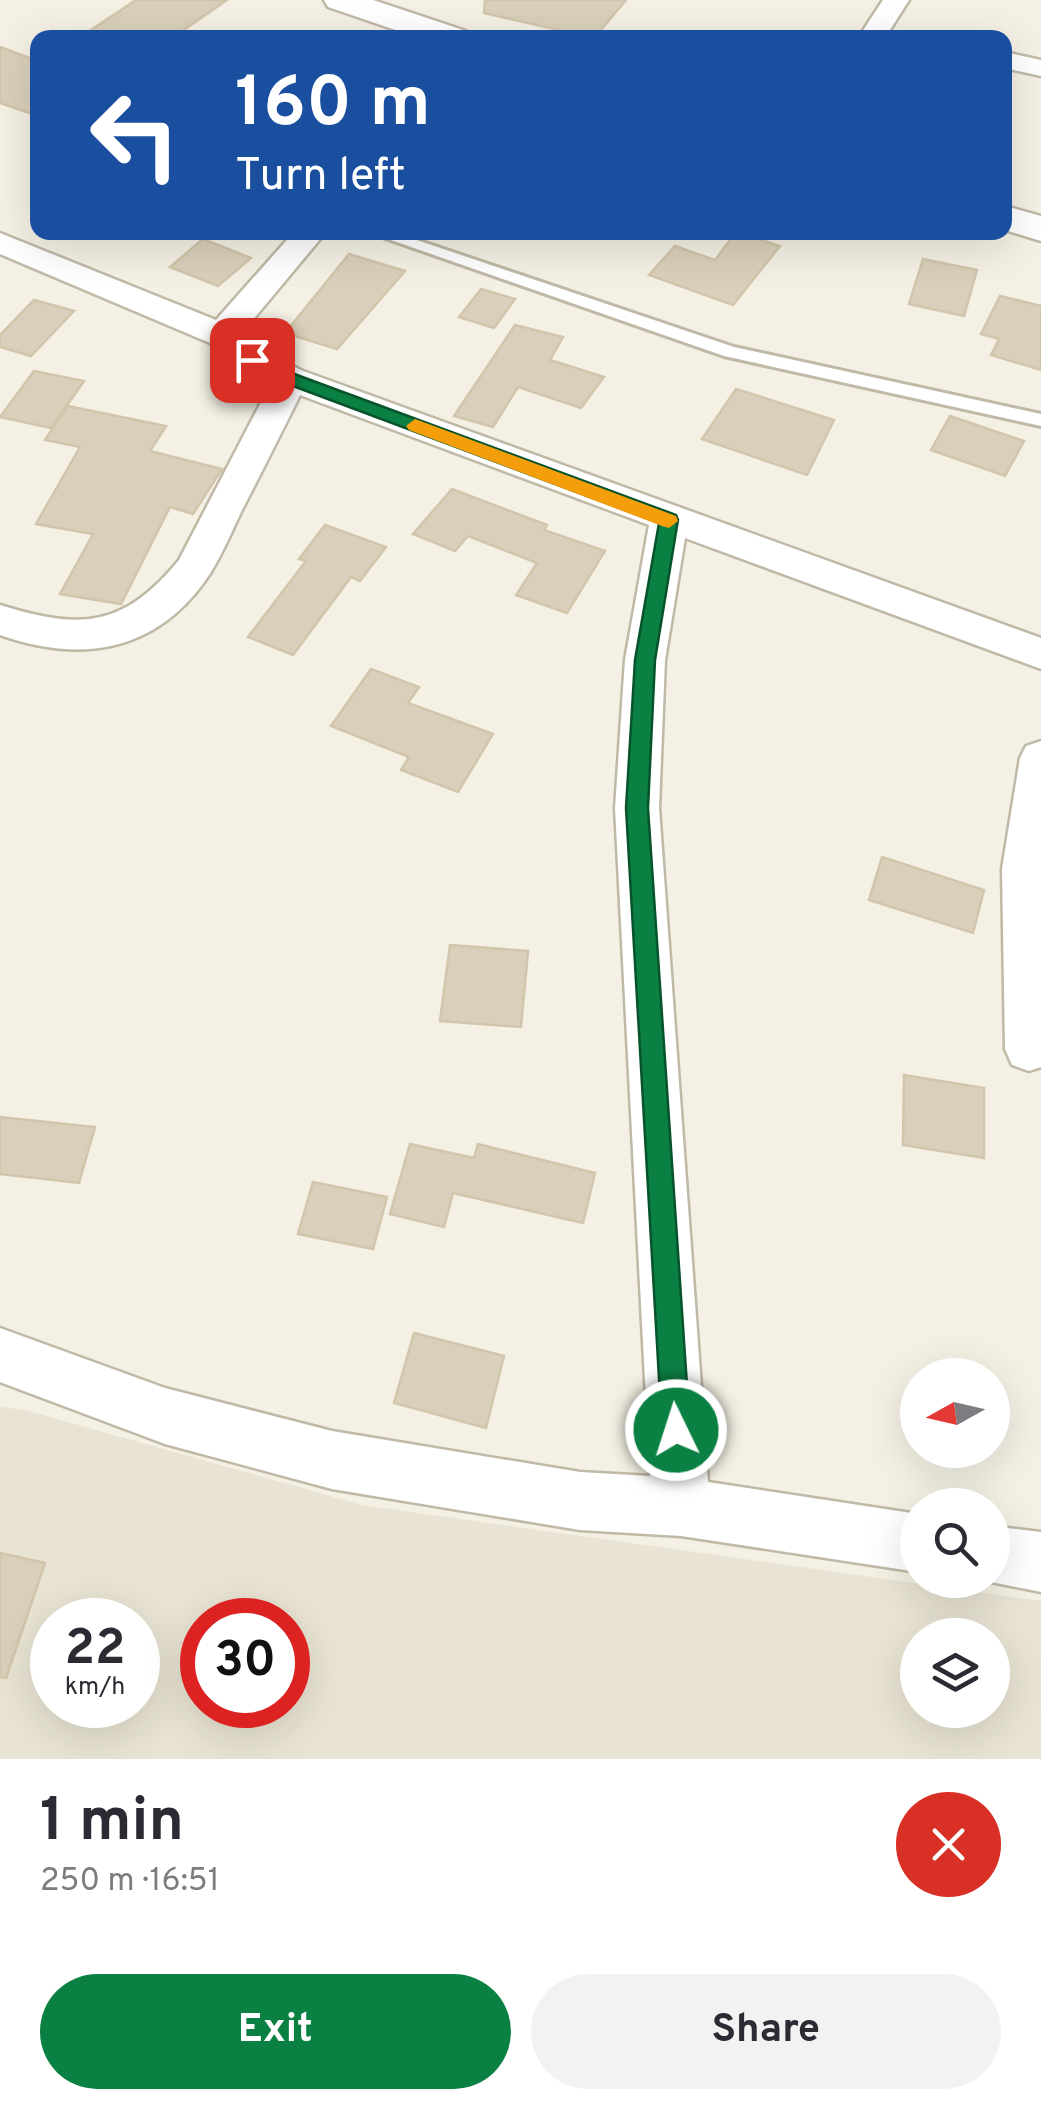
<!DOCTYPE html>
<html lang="en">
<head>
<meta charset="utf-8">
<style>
	body { margin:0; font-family:Overpass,sans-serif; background:#f2f2f3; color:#2b2b33; height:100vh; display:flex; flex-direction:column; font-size:38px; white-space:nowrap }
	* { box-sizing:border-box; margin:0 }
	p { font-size:32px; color:#7c7c81 }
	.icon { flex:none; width:55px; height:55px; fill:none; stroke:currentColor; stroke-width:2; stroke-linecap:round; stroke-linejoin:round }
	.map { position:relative; height:1759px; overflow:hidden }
	.details { display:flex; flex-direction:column; background:#fff; flex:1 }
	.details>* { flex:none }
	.guide { position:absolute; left:30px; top:30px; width:982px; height:210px; border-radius:20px; box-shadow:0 10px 40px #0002; background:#1a4fa0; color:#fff; overflow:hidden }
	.needle { width:65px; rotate:262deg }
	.buttons { position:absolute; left:900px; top:1358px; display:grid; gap:20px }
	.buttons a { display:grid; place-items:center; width:110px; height:110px; border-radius:50%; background:#fff; box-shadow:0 10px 40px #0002; font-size:50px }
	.speed { position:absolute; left:30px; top:1598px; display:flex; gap:20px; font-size:50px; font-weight:700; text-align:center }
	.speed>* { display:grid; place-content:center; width:130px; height:130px; border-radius:50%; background:#fff; box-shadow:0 10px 40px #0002; line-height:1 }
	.speed small { font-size:25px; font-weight:400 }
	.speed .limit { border:15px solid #d22; background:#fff; color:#111 }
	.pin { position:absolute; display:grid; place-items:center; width:85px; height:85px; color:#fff; margin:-42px; border-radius:20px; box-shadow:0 5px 15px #0006 }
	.me { position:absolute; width:110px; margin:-55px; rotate:356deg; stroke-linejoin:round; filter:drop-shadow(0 0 8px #0008) }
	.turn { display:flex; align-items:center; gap:35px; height:210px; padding:0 40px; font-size:45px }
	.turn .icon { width:130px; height:130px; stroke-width:2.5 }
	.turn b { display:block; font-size:70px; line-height:85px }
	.round { display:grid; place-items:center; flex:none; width:105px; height:105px; border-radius:52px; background:#f2f2f3 }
	.summary { display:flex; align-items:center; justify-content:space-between; height:170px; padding:0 40px }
	h1 { font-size:60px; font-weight:700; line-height:75px }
	.action { display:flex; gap:20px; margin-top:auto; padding:20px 40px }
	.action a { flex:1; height:115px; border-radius:60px; background:#0b8043; color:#fff; font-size:40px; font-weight:700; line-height:115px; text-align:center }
	.action a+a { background:#f2f2f3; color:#2b2b33 }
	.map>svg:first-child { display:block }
</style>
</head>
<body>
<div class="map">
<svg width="1041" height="1759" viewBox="0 0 1041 1759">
	<rect width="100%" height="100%" fill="#f4f0e4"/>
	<path fill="#e8e3d2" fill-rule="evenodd" d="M 0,1407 L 25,1410 L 362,1505 L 1041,1601 L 1041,1759 L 0,1759 ZM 52,1620 L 138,1620 L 138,1705 L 52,1705 ZM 202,1620 L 288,1620 L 288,1705 L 202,1705 ZM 918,1635 L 992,1635 L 992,1710 L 918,1710 Z"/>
	<g fill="#d9d0bb" stroke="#d2c5ab" stroke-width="2.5">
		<path d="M 136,0 L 227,0 L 172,38 L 79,38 Z"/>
		<path d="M 485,0 L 626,0 L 594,38 L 484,13 Z"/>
		<path d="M 0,47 L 38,61 L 38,116 L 0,103 Z"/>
		<path d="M 736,232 L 780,246 L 733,305 L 649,275 L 675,246 L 715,260 Z"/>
		<path d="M 203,239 L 251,258 L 218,286 L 170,267 Z"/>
		<path d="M 349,254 L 405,271 L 337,349 L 285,333 Z"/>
		<path d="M 923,259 L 977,270 L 964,316 L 909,304 Z"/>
		<path d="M 481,289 L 515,299 L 494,328 L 459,317 Z"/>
		<path d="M 1000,296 L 1041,306 L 1041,370 L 991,355 L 999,339 L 981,334 Z"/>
		<path d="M 34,300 L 74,311 L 31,356 L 0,347 L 0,335 Z"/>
		<path d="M 515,325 L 563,337 L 550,360 L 604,377 L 581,408 L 518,387 L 493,427 L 454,416 Z"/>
		<path d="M 34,371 L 84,381 L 51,428 L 0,417 Z"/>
		<path d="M 736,389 L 834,420 L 807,475 L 702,439 Z"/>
		<path d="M 68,406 L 166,426 L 150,451 L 222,469 L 193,514 L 170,507 L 121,604 L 60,594 L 93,534 L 36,524 L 80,447 L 45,440 Z"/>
		<path d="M 950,416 L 1024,441 L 1005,476 L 931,450 Z"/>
		<path d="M 452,489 L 547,525 L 544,530 L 605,551 L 567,613 L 516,595 L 537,563 L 468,536 L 455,551 L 413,534 Z"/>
		<path d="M 325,525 L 386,547 L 360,581 L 351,577 L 293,655 L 248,637 L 306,561 L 299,559 Z"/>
		<path d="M 371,669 L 419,687 L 408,703 L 493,734 L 458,792 L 401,770 L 409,757 L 331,726 Z"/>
		<path d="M 882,857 L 984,890 L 973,933 L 869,900 Z"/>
		<path d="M 450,945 L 528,951 L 521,1027 L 440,1021 Z"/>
		<path d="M 904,1075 L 984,1088 L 984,1158 L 903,1145 Z"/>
		<path d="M 0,1117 L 95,1127 L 79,1183 L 0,1174 Z"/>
		<path d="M 410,1144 L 474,1158 L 478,1144 L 595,1173 L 583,1223 L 453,1193 L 444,1227 L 390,1214 Z"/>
		<path d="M 313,1182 L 387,1197 L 373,1249 L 298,1234 Z"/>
		<path d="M 414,1333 L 504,1356 L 486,1428 L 394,1403 Z"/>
		<path d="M 0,1553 L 45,1563 L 6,1678 L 0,1677 Z"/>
	</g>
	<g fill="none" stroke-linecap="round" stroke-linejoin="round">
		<defs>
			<path id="service" d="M 368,232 L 393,232 L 734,347 L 1041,414 L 1041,426 L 724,356 Z"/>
			<g id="minor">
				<path d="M 883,0 L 909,0 L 885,38 L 858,38 Z"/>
				<path d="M 1005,52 L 1041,60 L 1041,76 L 1005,68 Z"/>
				<path d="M 294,232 L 326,232 L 241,334 L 264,352 L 303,371 L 1041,638 L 1041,669 L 685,538 L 665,660 L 659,808 L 708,1482 L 918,1514 L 918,1572 L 681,1536 L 580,1530 L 332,1489 L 165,1444 L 0,1382 L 0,1328 L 165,1388 L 332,1431 L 580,1472 L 650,1476 L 615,808 L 625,660 L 649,525 L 300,395 C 281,434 261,473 241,512 C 230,535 220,560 205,581 C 153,653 80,663 0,635 L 0,605 C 81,630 123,628 179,560 L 271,383 L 240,368 L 210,343 L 0,254 L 0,233 L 216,320 Z"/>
				<path d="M 1041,741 L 1041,1067 L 1029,1071 L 1012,1065 L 1005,1049 L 1002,869 L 1020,758 L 1026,746 Z"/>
				<path d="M 992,1526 L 1041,1532 L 1041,1592 L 981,1580 L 992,1580 Z"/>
			</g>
			<g id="tertiary">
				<path d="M 324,0 L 373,0 L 466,31 L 470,38 L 419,38 L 328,7 Z"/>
				<path d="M 1005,206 L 1041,216 L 1041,241 L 1005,230 Z"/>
			</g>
		</defs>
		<use href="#service" stroke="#c0b9a6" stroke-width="6"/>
		<use href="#minor" stroke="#c0b9a6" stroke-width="5"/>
		<use href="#tertiary" stroke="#c0b9a6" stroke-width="5"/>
		<use href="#service" fill="#fff" fill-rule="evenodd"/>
		<use href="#minor" fill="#fff" fill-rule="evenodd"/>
		<use href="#tertiary" fill="#fff" fill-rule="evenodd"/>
	</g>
	<path fill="#0b8043" stroke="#07532c" stroke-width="2.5" d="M 252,354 L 297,375 L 676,515 L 678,520 L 655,660 L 648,808 L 690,1430 L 686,1440 L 676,1444 L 666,1440 L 662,1430 L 626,808 L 635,660 L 659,523 L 285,383 L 246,364 L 246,356 Z"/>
	<path fill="#f59e0b" d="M 415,419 L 676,516 L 678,521 L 669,528 L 662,526 L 409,430 L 406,426 Z"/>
</svg>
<div class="buttons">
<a><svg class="needle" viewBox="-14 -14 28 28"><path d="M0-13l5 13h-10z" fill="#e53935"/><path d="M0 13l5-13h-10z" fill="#7c7c81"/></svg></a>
<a><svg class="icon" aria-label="search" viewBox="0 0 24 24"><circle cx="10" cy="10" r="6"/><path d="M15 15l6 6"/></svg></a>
<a><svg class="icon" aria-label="layers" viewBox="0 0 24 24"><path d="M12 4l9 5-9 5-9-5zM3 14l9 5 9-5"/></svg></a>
</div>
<div class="speed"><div>22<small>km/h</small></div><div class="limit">30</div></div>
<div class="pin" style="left:252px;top:360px;background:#d93025"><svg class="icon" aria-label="arrive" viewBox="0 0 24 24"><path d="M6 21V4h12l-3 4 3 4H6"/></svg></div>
<svg class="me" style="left:676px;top:1430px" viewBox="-20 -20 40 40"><circle r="17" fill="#0b8043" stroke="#fff" stroke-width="3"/><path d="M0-11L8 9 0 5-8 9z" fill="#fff"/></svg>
<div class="guide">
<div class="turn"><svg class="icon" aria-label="left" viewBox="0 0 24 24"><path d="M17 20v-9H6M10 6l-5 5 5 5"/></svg><div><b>160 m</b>Turn left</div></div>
</div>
</div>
<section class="details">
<div class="summary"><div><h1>1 min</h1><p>250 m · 16:51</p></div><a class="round" style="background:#d93025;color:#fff"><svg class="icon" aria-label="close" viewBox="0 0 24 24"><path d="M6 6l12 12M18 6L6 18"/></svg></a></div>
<div class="action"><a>Exit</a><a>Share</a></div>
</section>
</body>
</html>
